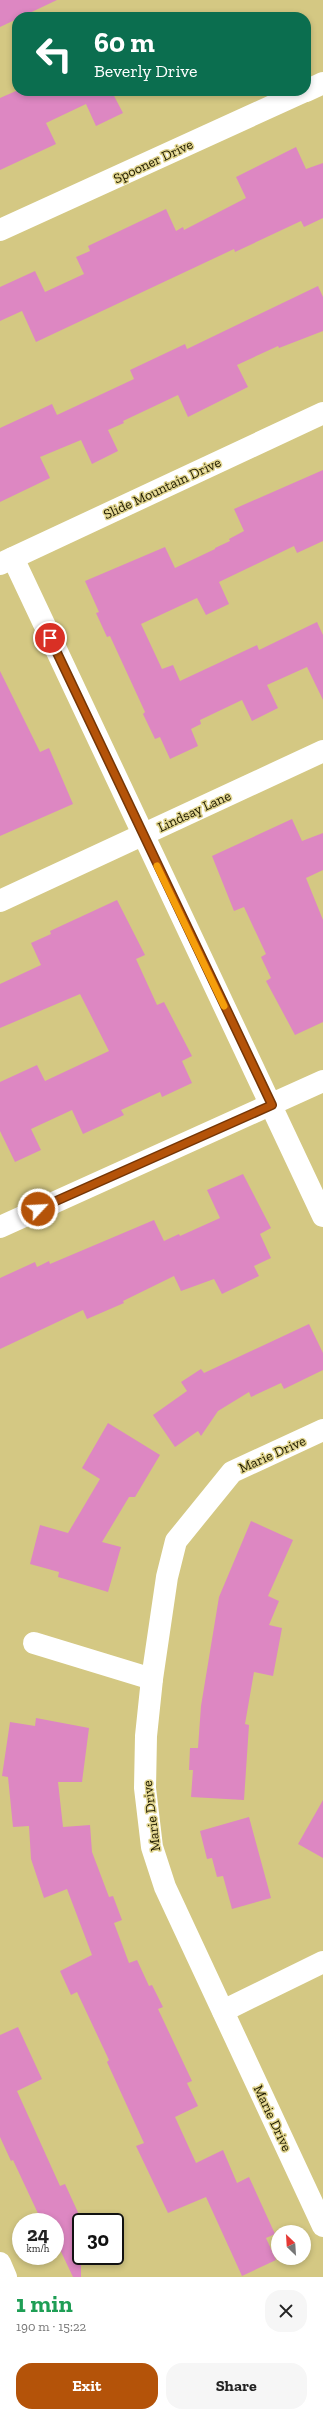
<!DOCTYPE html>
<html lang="en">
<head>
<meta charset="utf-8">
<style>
	body { margin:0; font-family:"Zilla Slab",serif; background:#f6f6f6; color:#222; height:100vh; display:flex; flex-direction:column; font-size:15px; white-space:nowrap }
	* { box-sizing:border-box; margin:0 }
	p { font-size:13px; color:#767676 }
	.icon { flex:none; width:22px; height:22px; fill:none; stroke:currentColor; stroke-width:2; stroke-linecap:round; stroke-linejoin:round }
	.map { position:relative; height:2277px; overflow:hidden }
	.sheet { display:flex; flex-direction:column; background:#fff; flex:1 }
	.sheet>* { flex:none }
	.banner { position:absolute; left:12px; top:12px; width:299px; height:84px; border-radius:16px; box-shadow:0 2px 6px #0003; background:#0b6e4f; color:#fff; overflow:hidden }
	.needle { width:26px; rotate:335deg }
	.tools { position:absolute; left:271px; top:2225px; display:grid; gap:8px }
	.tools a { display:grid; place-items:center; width:40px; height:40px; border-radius:50%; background:#fff; box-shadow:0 2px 6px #0003; font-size:20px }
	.speed { position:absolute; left:12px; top:2213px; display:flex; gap:8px; font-size:20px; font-weight:700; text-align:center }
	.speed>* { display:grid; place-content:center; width:52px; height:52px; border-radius:50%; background:#fff; box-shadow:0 2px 6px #0003; line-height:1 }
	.speed small { font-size:10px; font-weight:400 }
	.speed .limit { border:2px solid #111; border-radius:6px; background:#fff; color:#111 }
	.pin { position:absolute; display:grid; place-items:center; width:34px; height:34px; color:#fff; margin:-17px; border:2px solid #fff; border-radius:50%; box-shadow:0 1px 4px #0007 }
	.me { position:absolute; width:44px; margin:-22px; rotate:65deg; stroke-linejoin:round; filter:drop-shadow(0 0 3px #0008) }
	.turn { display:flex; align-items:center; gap:14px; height:84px; padding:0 16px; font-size:18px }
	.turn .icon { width:52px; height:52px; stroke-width:2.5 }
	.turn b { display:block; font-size:28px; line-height:34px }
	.round { display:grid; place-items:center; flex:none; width:42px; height:42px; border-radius:16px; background:#f6f6f6 }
	.headline { display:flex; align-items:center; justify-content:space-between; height:68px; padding:0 16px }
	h1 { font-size:24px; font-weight:700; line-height:30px; color:#1e9e55 }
	.button { display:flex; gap:8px; margin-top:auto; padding:8px 16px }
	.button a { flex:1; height:46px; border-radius:16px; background:#b45309; color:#fff; font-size:16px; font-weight:700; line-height:46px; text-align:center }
	.button a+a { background:#f6f6f6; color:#222 }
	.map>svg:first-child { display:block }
</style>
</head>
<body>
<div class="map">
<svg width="323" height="2277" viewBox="0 0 323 2277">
	<rect width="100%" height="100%" fill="#d4c883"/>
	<g fill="#dd87c2">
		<path d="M 0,0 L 57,0 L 0,27 Z"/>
		<path d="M 16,91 L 115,91 L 112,92 L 123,113 L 96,126 L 86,104 L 46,123 L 56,144 L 0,170 L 0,98 Z"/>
		<path d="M 296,147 L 306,169 L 323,163 L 323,218 L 304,227 L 301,221 L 235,252 L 234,249 L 36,342 L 22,311 L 0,321 L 0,287 L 35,271 L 45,292 L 84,274 L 76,257 L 90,251 L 88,246 L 166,209 L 176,231 L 183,227 L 184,230 L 246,198 L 236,177 Z"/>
		<path d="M 318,286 L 323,297 L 323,331 L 279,348 L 278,346 L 237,365 L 248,387 L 188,417 L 178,395 L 123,421 L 124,423 L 108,430 L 118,451 L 92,464 L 81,440 L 40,457 L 50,478 L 0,502 L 0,428 L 52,404 L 57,415 L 134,379 L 130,370 L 185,344 L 187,349 Z"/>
		<path d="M 323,470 L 323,541 L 297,553 L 294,546 L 219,582 L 229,604 L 206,615 L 197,598 L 141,624 L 162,669 L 173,665 L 180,681 L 257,645 L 259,650 L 317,622 L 323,635 L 323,700 L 307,667 L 267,685 L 278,708 L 252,721 L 242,700 L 200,720 L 201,724 L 191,729 L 198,746 L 170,759 L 160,737 L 155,739 L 143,714 L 145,712 L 110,636 L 107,637 L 96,613 L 99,612 L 85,581 L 165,547 L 175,568 L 215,549 L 215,548 L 230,541 L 229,539 L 244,531 L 234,509 Z"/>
		<path d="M 0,671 L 40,752 L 49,748 L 73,804 L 0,836 Z"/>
		<path d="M 292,819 L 302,841 L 323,833 L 323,870 L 306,878 L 323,920 L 323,1022 L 295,1035 L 266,981 L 271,978 L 261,957 L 266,954 L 244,907 L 234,911 L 212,856 Z"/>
		<path d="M 117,900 L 145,955 L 136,959 L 157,1005 L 164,1002 L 192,1056 L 182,1061 L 192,1083 L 162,1097 L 160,1092 L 121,1110 L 124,1115 L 83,1134 L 72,1110 L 31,1129 L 41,1150 L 15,1162 L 0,1131 L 0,1082 L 37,1065 L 45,1081 L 109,1051 L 80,994 L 0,1028 L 0,984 L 41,965 L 31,943 L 51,934 L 50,931 Z"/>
		<path d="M 243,1174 L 271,1228 L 260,1234 L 271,1258 L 254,1266 L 259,1276 L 222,1294 L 214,1279 L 181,1291 L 174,1276 L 123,1301 L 124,1303 L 87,1319 L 83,1310 L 0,1349 L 0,1278 L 35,1262 L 37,1267 L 49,1261 L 50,1264 L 154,1220 L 164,1241 L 179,1234 L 180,1236 L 220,1218 L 207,1190 Z"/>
		<path d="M 309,1324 L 323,1353 L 323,1370 L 284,1389 L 281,1383 L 251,1397 L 249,1392 L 218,1411 L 201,1436 L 198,1431 L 175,1447 L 153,1415 L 187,1391 L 181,1382 L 201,1369 L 204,1373 Z"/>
		<path d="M 108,1423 L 160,1455 L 135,1497 L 129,1497 L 102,1542 L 121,1547 L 108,1592 L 58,1577 L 59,1572 L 30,1564 L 40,1525 L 68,1533 L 100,1479 L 82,1468 Z"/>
		<path d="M 251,1521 L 293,1540 L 268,1596 L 279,1601 L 269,1625 L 282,1628 L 273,1676 L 254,1672 L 245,1724 L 249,1725 L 244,1800 L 191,1797 L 193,1770 L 189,1770 L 190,1748 L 198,1748 L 201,1706 L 219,1597 Z"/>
		<path d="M 36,1718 L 89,1728 L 82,1782 L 58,1782 L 63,1827 L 90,1825 L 92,1852 L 109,1897 L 113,1896 L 122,1920 L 114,1923 L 129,1963 L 137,1960 L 149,1986 L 152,1985 L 163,2007 L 158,2009 L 192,2081 L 187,2083 L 198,2106 L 175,2117 L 196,2163 L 223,2150 L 237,2183 L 249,2177 L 275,2234 L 266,2238 L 276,2260 L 242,2276 L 206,2197 L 168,2213 L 136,2146 L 144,2143 L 107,2062 L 109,2060 L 77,1992 L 71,1995 L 60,1971 L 92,1955 L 67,1889 L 44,1898 L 31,1859 L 29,1826 L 13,1827 L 8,1777 L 2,1776 L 10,1722 L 35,1726 Z"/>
		<path d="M 323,1800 L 323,1858 L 298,1844 Z"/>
		<path d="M 249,1817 L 271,1898 L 232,1909 L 223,1876 L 217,1877 L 212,1858 L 207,1859 L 200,1831 Z"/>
		<path d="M 18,2027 L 42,2079 L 17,2091 L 60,2186 L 65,2184 L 81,2219 L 81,2277 L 73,2277 L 55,2239 L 55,2222 L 42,2222 L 13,2160 L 11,2161 L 0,2137 L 0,2035 Z"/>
	</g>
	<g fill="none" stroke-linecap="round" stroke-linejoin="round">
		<g stroke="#fff" stroke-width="22">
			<path d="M 306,91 L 323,83"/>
			<path d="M 0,230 L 305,91"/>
			<path d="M 13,558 L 323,1216"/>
			<path d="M 0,564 L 323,413"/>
			<path d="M 0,901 L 323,751"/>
			<path d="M 0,1227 L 323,1081"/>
			<path d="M 323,1430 L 232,1472 L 176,1541 L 167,1577 L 152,1679 L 146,1736 L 145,1788 L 152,1847 L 165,1887 L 323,2226"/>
			<path d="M 34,1643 L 152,1679"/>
			<path d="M 223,2011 L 323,1962"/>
			<path d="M 0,2263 L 6,2277"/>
		</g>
	</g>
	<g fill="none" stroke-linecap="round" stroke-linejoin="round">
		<defs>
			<path id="route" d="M 38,1209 L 272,1105 L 50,638"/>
		</defs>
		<use href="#route" stroke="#753606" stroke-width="10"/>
		<use href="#route" stroke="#b45309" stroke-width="7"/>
		<path stroke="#f59e0b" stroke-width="7" d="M 157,866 L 224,1006"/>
	</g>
	<g text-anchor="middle" stroke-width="3" stroke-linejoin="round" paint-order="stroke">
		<g font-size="14" fill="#201b01" stroke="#e1d58f">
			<text transform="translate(153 161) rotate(-25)" y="5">Spooner Drive</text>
			<text transform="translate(162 488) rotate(-25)" y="5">Slide Mountain Drive</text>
			<text transform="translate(194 811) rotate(-25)" y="5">Lindsay Lane</text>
			<text transform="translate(272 1454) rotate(-24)" y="5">Marie Drive</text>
			<text transform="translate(151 1816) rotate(-97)" y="5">Marie Drive</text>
			<text transform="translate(273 2118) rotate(65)" y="5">Marie Drive</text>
		</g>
	</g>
</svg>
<div class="tools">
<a><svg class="needle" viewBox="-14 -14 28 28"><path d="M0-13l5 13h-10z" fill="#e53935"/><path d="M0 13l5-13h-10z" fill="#767676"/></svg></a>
</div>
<div class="speed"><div>24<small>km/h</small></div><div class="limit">30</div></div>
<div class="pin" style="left:50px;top:638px;background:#d93025"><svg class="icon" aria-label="arrive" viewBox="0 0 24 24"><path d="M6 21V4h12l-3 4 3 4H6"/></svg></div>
<svg class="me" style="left:38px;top:1209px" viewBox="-20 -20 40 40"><circle r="17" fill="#b45309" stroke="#fff" stroke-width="3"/><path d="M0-11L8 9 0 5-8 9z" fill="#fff"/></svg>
<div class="banner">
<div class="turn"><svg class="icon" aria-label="left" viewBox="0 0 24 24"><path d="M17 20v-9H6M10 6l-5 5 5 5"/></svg><div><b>60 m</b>Beverly Drive</div></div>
</div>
</div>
<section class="sheet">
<div class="headline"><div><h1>1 min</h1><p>190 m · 15:22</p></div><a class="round"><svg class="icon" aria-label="close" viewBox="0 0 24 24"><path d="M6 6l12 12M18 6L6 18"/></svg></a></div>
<div class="button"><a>Exit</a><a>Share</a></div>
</section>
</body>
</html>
